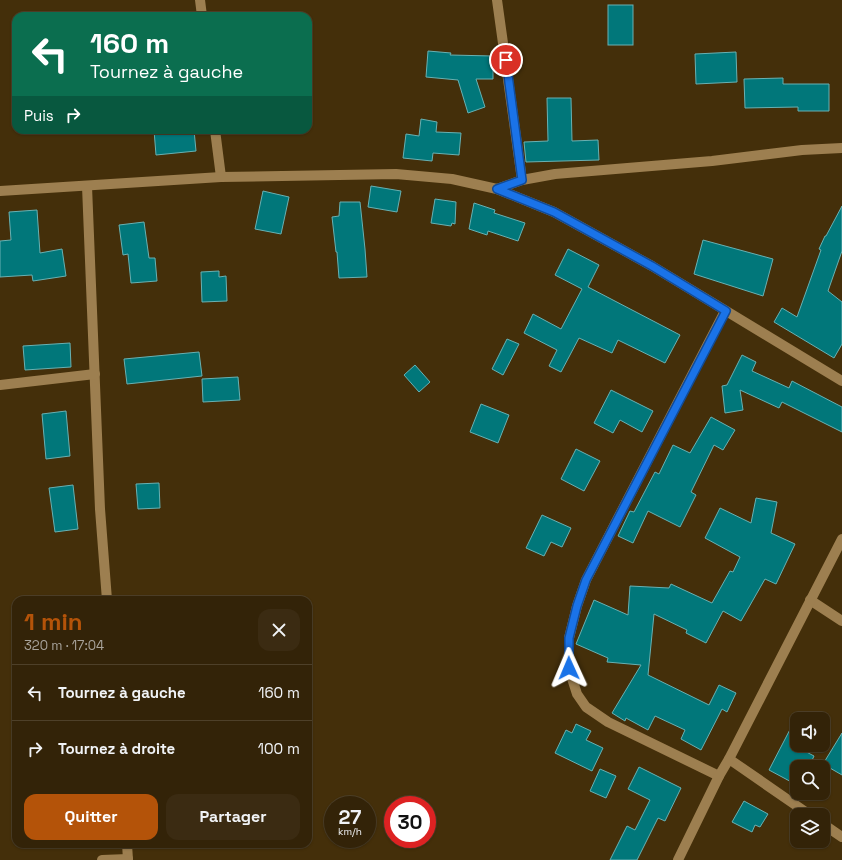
<!DOCTYPE html>
<html lang="fr">
<head>
<meta charset="utf-8">
<style>
	body { margin:0; font-family:"Space Grotesk",sans-serif; background:#3b2b12; color:#f1f3f6; height:100vh; display:flex; flex-direction:column; font-size:15px; white-space:nowrap }
	* { box-sizing:border-box; margin:0 }
	p { font-size:13px; color:#a9a49c }
	.icon { flex:none; width:22px; height:22px; fill:none; stroke:currentColor; stroke-width:2; stroke-linecap:round; stroke-linejoin:round }
	.map { position:relative; flex:1; overflow:hidden }
	.drawer { position:absolute; left:12px; top:596px; width:300px; height:252px; display:flex; flex-direction:column; background:#332308; border-radius:12px; box-shadow:0 1px 3px #0004,0 0 0 1px #4e4029 }
	.drawer>* { flex:none }
	.hud { position:absolute; left:12px; top:12px; width:300px; height:122px; border-radius:12px; box-shadow:0 1px 3px #0004,0 0 0 1px #4e4029; background:#0b6e4f; color:#fff; overflow:hidden }
	.fabs { position:absolute; left:790px; top:712px; display:grid; gap:8px }
	.fabs a { display:grid; place-items:center; width:40px; height:40px; border-radius:8px; background:#332308; box-shadow:0 1px 3px #0004,0 0 0 1px #4e4029; font-size:20px }
	.speed { position:absolute; left:324px; top:796px; display:flex; gap:8px; font-size:20px; font-weight:700; text-align:center }
	.speed>* { display:grid; place-content:center; width:52px; height:52px; border-radius:50%; background:#332308; box-shadow:0 1px 3px #0004,0 0 0 1px #4e4029; line-height:1 }
	.speed small { font-size:10px; font-weight:400 }
	.speed .limit { border:6px solid #d22; background:#fff; color:#111 }
	.pin { position:absolute; display:grid; place-items:center; width:34px; height:34px; color:#fff; margin:-17px; border:2px solid #fff; border-radius:50%; box-shadow:0 1px 4px #0007 }
	.me { position:absolute; width:44px; margin:-22px; rotate:359deg; stroke-linejoin:round; filter:drop-shadow(0 0 3px #0008) }
	.turn { display:flex; align-items:center; gap:14px; height:84px; padding:0 12px; font-size:18px }
	.turn .icon { width:52px; height:52px; stroke-width:2.5 }
	.turn b { display:block; font-size:28px; line-height:34px }
	.then { display:flex; align-items:center; height:38px; padding:0 12px; background:#0003; gap:8px; font-size:15px }
	.round { display:grid; place-items:center; flex:none; width:42px; height:42px; border-radius:12px; background:#3b2b12 }
	.summary { display:flex; align-items:center; justify-content:space-between; height:68px; padding:0 12px }
	h1 { font-size:24px; font-weight:700; line-height:30px; color:#b45309 }
	.primary-button { display:flex; gap:8px; margin-top:auto; padding:8px 12px }
	.primary-button a { flex:1; height:46px; border-radius:12px; background:#b45309; color:#fff; font-size:16px; font-weight:700; line-height:46px; text-align:center }
	.primary-button a+a { background:#3b2b12; color:#f1f3f6 }
	ul { padding:0; list-style:none }
	li { display:flex; align-items:center; gap:12px; height:56px; padding:0 12px; border-top:1px solid #4e4029 }
	li div { flex:1 }
	li b { display:block; font-size:15px }
	li em { font-style:normal }
	.map>svg:first-child { display:block }
</style>
</head>
<body>
<div class="map">
<svg width="842" height="860" viewBox="0 0 842 860">
	<rect width="100%" height="100%" fill="#442f0a"/>
	<g fill="#01777a" stroke="#68b1b3">
		<rect x="608" y="5" width="25" height="40"/>
		<path d="M 428,51 L 451,53 L 450,55 L 493,56 L 493,79 L 476,79 L 485,107 L 468,113 L 458,80 L 426,77 Z"/>
		<path d="M 736,52 L 737,82 L 696,84 L 695,54 Z"/>
		<path d="M 783,78 L 783,84 L 829,84 L 829,111 L 798,111 L 798,107 L 745,108 L 744,79 Z"/>
		<path d="M 547,98 L 571,98 L 572,141 L 598,140 L 599,160 L 526,162 L 524,142 L 548,141 Z"/>
		<path d="M 421,119 L 437,122 L 436,132 L 461,133 L 459,155 L 433,153 L 432,161 L 403,158 L 406,134 L 419,136 Z"/>
		<path d="M 154,130 L 194,130 L 196,151 L 156,155 Z"/>
		<path d="M 371,186 L 401,191 L 397,212 L 368,207 Z"/>
		<path d="M 263,191 L 289,197 L 281,234 L 255,229 Z"/>
		<path d="M 435,199 L 456,202 L 455,224 L 452,223 L 451,226 L 431,223 Z"/>
		<path d="M 340,202 L 360,202 L 365,249 L 367,277 L 339,278 L 337,252 L 336,252 L 332,217 L 339,216 Z"/>
		<path d="M 474,203 L 495,210 L 494,213 L 525,223 L 518,241 L 488,231 L 487,235 L 469,229 Z"/>
		<path d="M 842,206 L 842,251 L 828,291 L 842,302 L 842,344 L 834,358 L 774,322 L 782,308 L 797,317 L 821,250 L 819,249 L 825,236 L 826,236 Z"/>
		<path d="M 37,210 L 40,253 L 62,249 L 66,276 L 33,281 L 32,275 L 0,277 L 0,241 L 11,240 L 9,212 Z"/>
		<path d="M 144,222 L 149,258 L 155,258 L 157,281 L 131,283 L 128,254 L 123,255 L 119,225 Z"/>
		<path d="M 703,240 L 773,259 L 763,296 L 694,274 Z"/>
		<path d="M 568,249 L 599,265 L 588,287 L 680,335 L 665,363 L 618,340 L 612,353 L 579,338 L 561,372 L 549,366 L 557,350 L 524,333 L 533,314 L 561,329 L 582,289 L 555,275 Z"/>
		<path d="M 219,271 L 219,277 L 226,276 L 227,301 L 202,302 L 201,272 Z"/>
		<path d="M 507,339 L 519,344 L 503,375 L 492,369 Z"/>
		<path d="M 70,343 L 71,367 L 25,370 L 23,346 Z"/>
		<path d="M 199,352 L 202,376 L 127,384 L 124,359 Z"/>
		<path d="M 742,355 L 756,362 L 752,371 L 789,388 L 792,381 L 842,407 L 842,432 L 782,402 L 779,408 L 740,390 L 743,410 L 725,413 L 722,386 L 727,385 Z"/>
		<path d="M 415,365 L 430,382 L 419,392 L 404,375 Z"/>
		<path d="M 238,377 L 240,400 L 203,402 L 202,379 Z"/>
		<path d="M 611,390 L 653,411 L 642,432 L 620,420 L 613,433 L 594,423 Z"/>
		<path d="M 481,404 L 509,415 L 498,443 L 470,432 Z"/>
		<path d="M 66,411 L 70,456 L 46,459 L 42,414 Z"/>
		<path d="M 711,417 L 735,430 L 723,450 L 714,445 L 691,492 L 696,495 L 680,527 L 648,511 L 633,543 L 618,536 L 630,511 L 634,512 L 655,472 L 659,474 L 673,445 L 690,453 Z"/>
		<path d="M 576,449 L 600,461 L 584,491 L 561,479 Z"/>
		<path d="M 159,483 L 160,508 L 138,509 L 136,484 Z"/>
		<path d="M 73,485 L 78,529 L 55,532 L 49,488 Z"/>
		<path d="M 756,498 L 777,502 L 771,533 L 795,544 L 776,584 L 765,579 L 741,621 L 723,611 L 706,643 L 686,633 L 687,630 L 654,614 L 648,675 L 709,705 L 719,685 L 736,693 L 727,712 L 722,709 L 701,750 L 681,739 L 685,730 L 655,716 L 648,730 L 626,718 L 625,721 L 612,713 L 641,665 L 607,662 L 608,658 L 576,644 L 594,600 L 628,615 L 630,586 L 669,588 L 671,584 L 712,603 L 730,571 L 733,572 L 740,557 L 705,538 L 720,508 L 751,523 Z"/>
		<path d="M 542,515 L 571,528 L 562,547 L 551,542 L 544,556 L 526,548 Z"/>
		<path d="M 797,716 L 797,747 L 814,756 L 809,767 L 797,767 L 797,785 L 769,770 Z"/>
		<path d="M 576,724 L 591,731 L 586,740 L 603,748 L 592,771 L 555,753 L 566,730 L 572,733 Z"/>
		<path d="M 842,733 L 842,775 L 823,764 Z"/>
		<path d="M 639,767 L 681,788 L 665,821 L 658,818 L 637,860 L 610,860 L 627,826 L 635,830 L 650,800 L 628,789 Z"/>
		<path d="M 600,769 L 616,776 L 606,798 L 590,791 Z"/>
		<path d="M 744,801 L 768,814 L 760,827 L 755,825 L 752,832 L 732,822 Z"/>
	</g>
	<g fill="none" stroke-linecap="round" stroke-linejoin="round">
		<g stroke="#9d7f50" stroke-width="10">
			<path d="M 200,0 L 202,16"/>
			<path d="M 497,0 L 522,180"/>
			<path d="M 215,130 L 221,177"/>
			<path d="M 87,186 L 100,509 L 107,600"/>
			<path d="M 497,189 L 522,180 L 555,174 L 712,161 L 802,150 L 842,148"/>
			<path d="M 0,385 L 95,374"/>
			<path d="M 810,600 L 842,621"/>
			<path d="M 729,759 L 810,815"/>
			<path d="M 719,776 L 608,722 L 586,707 L 577,694 L 569,669 L 569,638 L 577,606 L 586,580 L 725,311"/>
			<path d="M 823,824 L 842,837"/>
			<path d="M 127,844 L 128,860"/>
			<path d="M 102,860 L 128,859"/>
			<path d="M 678,860 L 719,776 L 729,759 L 842,539"/>
		</g>
		<path stroke="#9d7f50" stroke-width="10" d="M 0,191 L 221,177 L 396,174 L 452,179 L 497,189 L 554,212 L 652,266 L 842,381"/>
	</g>
	<g fill="none" stroke-linecap="round" stroke-linejoin="round">
		<defs>
			<path id="route" d="M 506,60 L 522,180 L 497,189 L 554,212 L 652,266 L 726,311 L 586,580 L 577,606 L 569,638 L 569,668"/>
		</defs>
		<use href="#route" stroke="#114b97" stroke-width="10"/>
		<use href="#route" stroke="#1a73e8" stroke-width="7"/>
	</g>
</svg>
<div class="fabs">
<a><svg class="icon" aria-label="sound" viewBox="0 0 24 24"><path d="M4 9h4l5-4v14l-5-4H4zM17 9q2 3 0 6"/></svg></a>
<a><svg class="icon" aria-label="search" viewBox="0 0 24 24"><circle cx="10" cy="10" r="6"/><path d="M15 15l6 6"/></svg></a>
<a><svg class="icon" aria-label="layers" viewBox="0 0 24 24"><path d="M12 4l9 5-9 5-9-5zM3 14l9 5 9-5"/></svg></a>
</div>
<div class="speed"><div>27<small>km/h</small></div><div class="limit">30</div></div>
<div class="pin" style="left:506px;top:60px;background:#d93025"><svg class="icon" aria-label="arrive" viewBox="0 0 24 24"><path d="M6 21V4h12l-3 4 3 4H6"/></svg></div>
<svg class="me" style="left:569px;top:668px" viewBox="-20 -20 40 40"><path d="M0-17L14 15 0 8-14 15z" fill="#1a73e8" stroke="#fff" stroke-width="4"/></svg>
<div class="hud">
<div class="turn"><svg class="icon" aria-label="left" viewBox="0 0 24 24"><path d="M17 20v-9H6M10 6l-5 5 5 5"/></svg><div><b>160 m</b>Tournez à gauche</div></div>
<div class="then">Puis<svg class="icon" aria-label="right" viewBox="0 0 24 24"><path d="M7 20v-9h11M14 6l5 5-5 5"/></svg></div>
</div>
<section class="drawer">
<div class="summary"><div><h1>1 min</h1><p>320 m · 17:04</p></div><a class="round"><svg class="icon" aria-label="close" viewBox="0 0 24 24"><path d="M6 6l12 12M18 6L6 18"/></svg></a></div>
<ul>
<li><svg class="icon" aria-label="left" viewBox="0 0 24 24"><path d="M17 20v-9H6M10 6l-5 5 5 5"/></svg><div><b>Tournez à gauche</b></div><em>160 m</em></li>
<li><svg class="icon" aria-label="right" viewBox="0 0 24 24"><path d="M7 20v-9h11M14 6l5 5-5 5"/></svg><div><b>Tournez à droite</b></div><em>100 m</em></li>
</ul>
<div class="primary-button"><a>Quitter</a><a>Partager</a></div>
</section>
</div>
</body>
</html>
